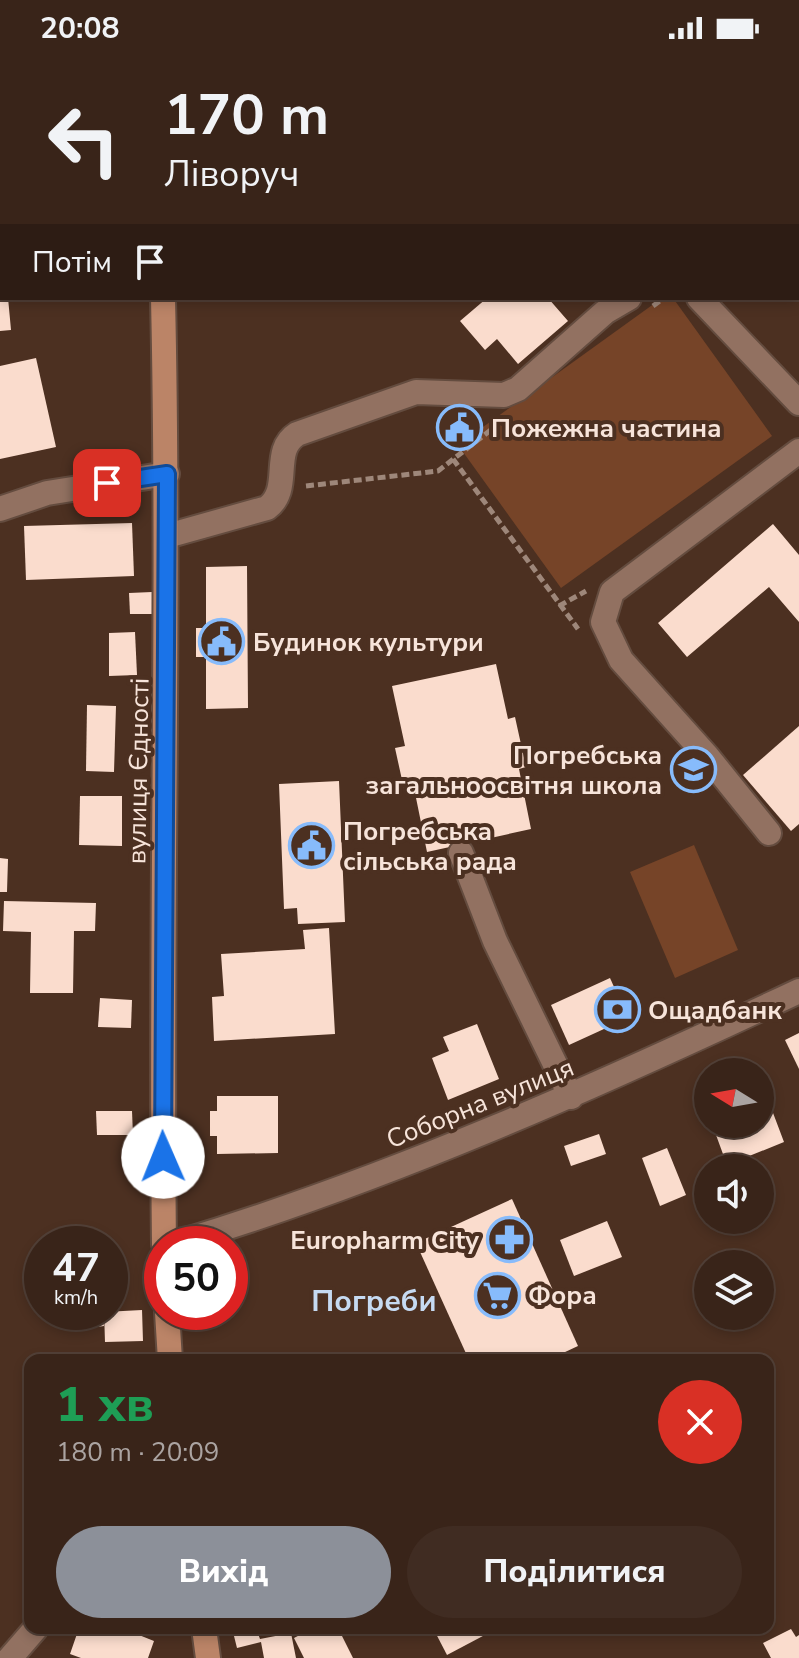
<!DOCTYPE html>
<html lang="uk">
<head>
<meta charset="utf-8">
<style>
	body { margin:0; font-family:"Nunito Sans",sans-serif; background:#402c22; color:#f1f3f6; height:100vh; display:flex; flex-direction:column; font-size:30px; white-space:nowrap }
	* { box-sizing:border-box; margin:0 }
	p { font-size:26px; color:#aba4a2 }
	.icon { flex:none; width:44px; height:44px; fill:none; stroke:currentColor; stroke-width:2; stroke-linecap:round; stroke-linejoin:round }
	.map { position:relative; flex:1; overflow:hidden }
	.sheet { position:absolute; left:24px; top:1298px; width:750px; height:280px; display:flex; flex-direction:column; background:#392419; border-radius:16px; box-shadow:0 4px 12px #0003,0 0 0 2px #534138 }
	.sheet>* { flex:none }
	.top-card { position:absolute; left:0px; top:0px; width:800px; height:244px; box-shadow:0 4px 12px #0003,0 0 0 2px #534138; background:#392419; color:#f1f3f6; overflow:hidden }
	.needle { width:52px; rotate:281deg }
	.tools { position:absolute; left:694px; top:1002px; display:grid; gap:16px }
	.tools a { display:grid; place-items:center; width:80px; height:80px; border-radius:50%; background:#392419; box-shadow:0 4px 12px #0003,0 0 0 2px #534138; font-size:40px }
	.speed { position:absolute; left:24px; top:1170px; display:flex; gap:16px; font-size:40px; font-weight:700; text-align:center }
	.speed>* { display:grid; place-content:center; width:104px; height:104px; border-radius:50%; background:#392419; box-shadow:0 4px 12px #0003,0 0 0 2px #534138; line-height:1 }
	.speed small { font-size:20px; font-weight:400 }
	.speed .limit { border:12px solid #d22; background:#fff; color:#111 }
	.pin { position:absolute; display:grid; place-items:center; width:68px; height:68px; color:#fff; margin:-34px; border-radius:16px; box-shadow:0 4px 12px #0006 }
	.me { position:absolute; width:88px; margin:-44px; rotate:359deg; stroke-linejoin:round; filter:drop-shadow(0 0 6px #0008) }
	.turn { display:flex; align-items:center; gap:28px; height:168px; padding:0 32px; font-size:36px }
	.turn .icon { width:104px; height:104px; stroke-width:2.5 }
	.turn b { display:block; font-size:56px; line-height:68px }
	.then { display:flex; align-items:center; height:76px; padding:0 32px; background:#0003; gap:16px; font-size:30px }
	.round { display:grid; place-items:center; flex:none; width:84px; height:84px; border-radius:42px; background:#402c22 }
	.summary { display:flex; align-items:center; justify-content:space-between; height:136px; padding:0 32px }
	h1 { font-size:48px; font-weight:800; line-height:60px; color:#1e9e55 }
	.button { display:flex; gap:16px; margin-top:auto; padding:16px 32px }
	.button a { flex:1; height:92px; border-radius:48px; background:#8c9099; color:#fff; font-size:32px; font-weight:800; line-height:92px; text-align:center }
	.button a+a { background:#402c22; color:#f1f3f6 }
	.status { display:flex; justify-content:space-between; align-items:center; height:56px; padding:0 40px; background:#392419; direction:ltr }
	.status svg { height:22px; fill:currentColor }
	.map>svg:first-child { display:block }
</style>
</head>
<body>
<div class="status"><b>20:08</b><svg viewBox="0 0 49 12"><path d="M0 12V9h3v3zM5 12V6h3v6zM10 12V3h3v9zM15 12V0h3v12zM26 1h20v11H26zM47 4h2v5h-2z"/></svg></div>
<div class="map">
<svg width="799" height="1602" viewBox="0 0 799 1602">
	<rect width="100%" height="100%" fill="#4c3021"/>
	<g fill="#764428">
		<path d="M 265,0 L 545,0 L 264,2 Z"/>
		<path d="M 662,242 L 673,242 L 772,380 L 561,532 L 458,389 Z"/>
		<path d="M 694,789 L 738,894 L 675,922 L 630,816 Z"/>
	</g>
	<g fill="#fadccd">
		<path d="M 0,242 L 8,242 L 11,274 L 0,275 Z"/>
		<path d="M 487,242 L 548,242 L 568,265 L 518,308 L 497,283 L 485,294 L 460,265 Z"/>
		<path d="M 36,302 L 56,391 L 0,403 L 0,310 Z"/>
		<path d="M 132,467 L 134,520 L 26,524 L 24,470 Z"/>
		<path d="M 773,468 L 799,499 L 799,566 L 769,531 L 687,601 L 658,567 Z"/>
		<path d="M 247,510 L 248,652 L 206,653 L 206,601 L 196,601 L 196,572 L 206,572 L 206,511 Z"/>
		<path d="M 152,536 L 153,558 L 130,558 L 129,537 Z"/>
		<path d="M 135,576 L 137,619 L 109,620 L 109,577 Z"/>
		<path d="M 496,608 L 508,663 L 515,661 L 526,711 L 519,713 L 531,773 L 427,796 L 414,732 L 404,733 L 395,692 L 405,690 L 392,630 Z"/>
		<path d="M 87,649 L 116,650 L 114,716 L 86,715 Z"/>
		<path d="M 799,670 L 799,768 L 791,775 L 743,719 Z"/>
		<path d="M 339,725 L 345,866 L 298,868 L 297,852 L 284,853 L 279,728 Z"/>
		<path d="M 80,740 L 122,740 L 122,790 L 79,789 Z"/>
		<path d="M 0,802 L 8,803 L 7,836 L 0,836 Z"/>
		<path d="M 4,845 L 96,847 L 95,875 L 74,875 L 73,937 L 30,937 L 31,876 L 3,875 Z"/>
		<path d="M 329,872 L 335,978 L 214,985 L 212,941 L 224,940 L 221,898 L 305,893 L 303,874 Z"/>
		<path d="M 610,922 L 628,962 L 569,989 L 551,949 Z"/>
		<path d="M 100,942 L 132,944 L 131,972 L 98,971 Z"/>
		<path d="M 477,968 L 499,1023 L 448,1044 L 432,1002 L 449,995 L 443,981 Z"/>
		<path d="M 799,977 L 799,1013 L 785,984 Z"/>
		<path d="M 217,1040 L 278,1040 L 278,1097 L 217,1098 L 217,1080 L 210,1080 L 210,1055 L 217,1055 Z"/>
		<path d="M 767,1041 L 784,1086 L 727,1109 L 712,1068 L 760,1068 L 760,1044 Z"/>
		<path d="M 96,1055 L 132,1055 L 133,1079 L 97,1079 Z"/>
		<path d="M 599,1078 L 606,1098 L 571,1110 L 564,1090 Z"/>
		<path d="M 667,1092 L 686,1139 L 660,1150 L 642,1102 Z"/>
		<path d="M 512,1143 L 578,1290 L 548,1304 L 469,1304 L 416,1187 Z"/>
		<path d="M 607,1165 L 622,1201 L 574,1220 L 560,1184 Z"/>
		<path d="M 94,1184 L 94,1188 L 73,1188 L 73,1186 Z"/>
		<path d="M 142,1254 L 143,1285 L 105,1286 L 104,1256 Z"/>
		<path d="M 79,1256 L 102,1256 L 104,1270 L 82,1273 Z"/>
		<path d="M 79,1572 L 141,1572 L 139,1579 L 154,1585 L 148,1602 L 81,1602 L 70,1598 Z"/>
		<path d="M 232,1572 L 256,1572 L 260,1583 L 291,1577 L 296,1602 L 264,1602 L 261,1586 L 237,1592 Z"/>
		<path d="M 313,1572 L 338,1572 L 353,1602 L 304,1602 L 294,1582 Z"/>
		<path d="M 433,1572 L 498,1572 L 447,1599 Z"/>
		<path d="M 791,1573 L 796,1581 L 799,1579 L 799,1602 L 771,1602 L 763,1587 Z"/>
	</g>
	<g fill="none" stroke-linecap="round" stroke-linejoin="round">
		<defs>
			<g id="minor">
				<path d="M 699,242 L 799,347"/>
				<path d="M 0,453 L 47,437 L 167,418"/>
				<path d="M 167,480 L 267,452 C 293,433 270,395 297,378 L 416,336 L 504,339 L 518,333 L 605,256 L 629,242"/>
				<path d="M 769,777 L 707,700 L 621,604 L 603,566 L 612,536 L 799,395"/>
				<path d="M 461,797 L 495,885 L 571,1041"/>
				<path d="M 174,1188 C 390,1123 595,1031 799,935"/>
				<path d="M 10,1602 L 36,1572"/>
			</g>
			<g id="major">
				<path d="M 166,2 L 166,0"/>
				<path d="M 163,242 C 170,557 160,873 164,1188"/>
				<path d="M 167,1256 L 170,1304"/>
				<path d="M 204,1572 L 208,1602"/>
			</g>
		</defs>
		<use href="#minor" stroke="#644c3f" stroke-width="28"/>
		<use href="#major" stroke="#644c3f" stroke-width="28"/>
		<g stroke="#9e877a" stroke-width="5" stroke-dasharray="8 4" stroke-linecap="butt">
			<path d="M 653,250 L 664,242"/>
			<path d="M 453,403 L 578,573"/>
			<path d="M 306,430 L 438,415 L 505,363"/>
			<path d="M 559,550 L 586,535"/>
		</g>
		<use href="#minor" stroke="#927161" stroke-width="24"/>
		<use href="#major" stroke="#bb8467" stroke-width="24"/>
	</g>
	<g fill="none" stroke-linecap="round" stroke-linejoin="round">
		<defs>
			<path id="route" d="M 107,427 L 167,418 L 163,1101"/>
		</defs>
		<use href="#route" stroke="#114b97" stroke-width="20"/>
		<use href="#route" stroke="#1a73e8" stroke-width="14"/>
	</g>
	<defs>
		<symbol id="civic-ring" viewBox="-11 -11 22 22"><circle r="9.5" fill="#4c3021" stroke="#87bbfb" stroke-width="1.5"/><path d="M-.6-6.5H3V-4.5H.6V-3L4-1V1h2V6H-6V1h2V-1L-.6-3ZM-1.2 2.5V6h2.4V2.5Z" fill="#87bbfb"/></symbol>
		<symbol id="school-ring" viewBox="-11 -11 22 22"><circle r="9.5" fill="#4c3021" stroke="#87bbfb" stroke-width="1.5"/><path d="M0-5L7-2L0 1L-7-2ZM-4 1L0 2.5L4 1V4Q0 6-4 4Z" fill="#87bbfb"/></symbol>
		<symbol id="bank-ring" viewBox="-11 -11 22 22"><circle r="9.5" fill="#4c3021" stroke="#87bbfb" stroke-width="1.5"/><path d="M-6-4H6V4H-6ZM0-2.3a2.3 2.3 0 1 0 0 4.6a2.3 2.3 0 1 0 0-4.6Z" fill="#87bbfb"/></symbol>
		<symbol id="pharmacy-ring" viewBox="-11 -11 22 22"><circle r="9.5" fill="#4c3021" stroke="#87bbfb" stroke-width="1.5"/><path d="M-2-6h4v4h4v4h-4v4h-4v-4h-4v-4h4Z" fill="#87bbfb"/></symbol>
		<symbol id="supermarket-ring" viewBox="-11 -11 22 22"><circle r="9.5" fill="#4c3021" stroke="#87bbfb" stroke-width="1.5"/><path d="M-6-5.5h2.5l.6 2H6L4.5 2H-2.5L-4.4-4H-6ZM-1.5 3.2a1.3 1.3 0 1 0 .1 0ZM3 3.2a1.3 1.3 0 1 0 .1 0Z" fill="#87bbfb"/></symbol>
	</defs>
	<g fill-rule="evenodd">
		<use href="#civic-ring" x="434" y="346" width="51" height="51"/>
		<use href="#civic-ring" x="196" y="560" width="51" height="51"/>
		<use href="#school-ring" x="668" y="688" width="51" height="51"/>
		<use href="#civic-ring" x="286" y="764" width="51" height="51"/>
		<use href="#bank-ring" x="592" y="928" width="51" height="51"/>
		<use href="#pharmacy-ring" x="484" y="1158" width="51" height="51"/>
		<use href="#supermarket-ring" x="472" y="1214" width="51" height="51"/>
	</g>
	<g text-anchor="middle" stroke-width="8" stroke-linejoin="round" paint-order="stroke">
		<g font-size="26" font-weight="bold" fill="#f7e4da" stroke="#4c3021" text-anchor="start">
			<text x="491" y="381">Пожежна частина</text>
			<text x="253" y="595">Будинок культури</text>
			<text x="662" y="708" text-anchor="end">Погребська<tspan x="662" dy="30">загальноосвітня школа</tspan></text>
			<text x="343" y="784">Погребська<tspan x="343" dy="30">сільська рада</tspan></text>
			<text x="648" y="963">Ощадбанк</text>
			<text x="479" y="1193" text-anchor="end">Europharm City</text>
			<text x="528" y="1248">Фора</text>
		</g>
		<g font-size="26" fill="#f7e4da" stroke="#4c3021">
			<text transform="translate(138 715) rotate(-89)" y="9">вулиця Єдності</text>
			<text transform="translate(480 1047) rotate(-22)" y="9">Соборна вулиця</text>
		</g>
		<g font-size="30" font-weight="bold" fill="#c6daf2" stroke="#4c3021">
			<text x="374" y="1255">Погреби</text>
		</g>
	</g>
</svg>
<div class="tools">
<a><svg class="needle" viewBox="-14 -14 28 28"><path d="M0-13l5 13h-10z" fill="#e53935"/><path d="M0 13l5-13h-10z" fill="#aba4a2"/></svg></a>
<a><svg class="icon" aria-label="sound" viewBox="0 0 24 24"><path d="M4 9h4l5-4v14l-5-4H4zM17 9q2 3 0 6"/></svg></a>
<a><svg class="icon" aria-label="layers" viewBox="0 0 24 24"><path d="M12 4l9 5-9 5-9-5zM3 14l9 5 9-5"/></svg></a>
</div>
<div class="speed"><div>47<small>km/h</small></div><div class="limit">50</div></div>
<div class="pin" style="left:107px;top:427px;background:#d93025"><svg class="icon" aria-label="arrive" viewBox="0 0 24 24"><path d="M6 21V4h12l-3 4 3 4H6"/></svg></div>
<svg class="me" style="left:163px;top:1101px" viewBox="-20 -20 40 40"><circle r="19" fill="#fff"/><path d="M0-13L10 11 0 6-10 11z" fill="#1a73e8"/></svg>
<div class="top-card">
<div class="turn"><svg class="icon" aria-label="left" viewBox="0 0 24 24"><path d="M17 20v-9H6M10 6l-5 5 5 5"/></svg><div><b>170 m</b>Ліворуч</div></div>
<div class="then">Потім<svg class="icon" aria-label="arrive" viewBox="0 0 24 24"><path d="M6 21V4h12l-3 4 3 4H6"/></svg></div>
</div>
<section class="sheet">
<div class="summary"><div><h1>1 хв</h1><p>180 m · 20:09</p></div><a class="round" style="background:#d93025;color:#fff"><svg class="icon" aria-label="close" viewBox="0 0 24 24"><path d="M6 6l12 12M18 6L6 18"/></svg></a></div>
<div class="button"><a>Вихід</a><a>Поділитися</a></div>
</section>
</div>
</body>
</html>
